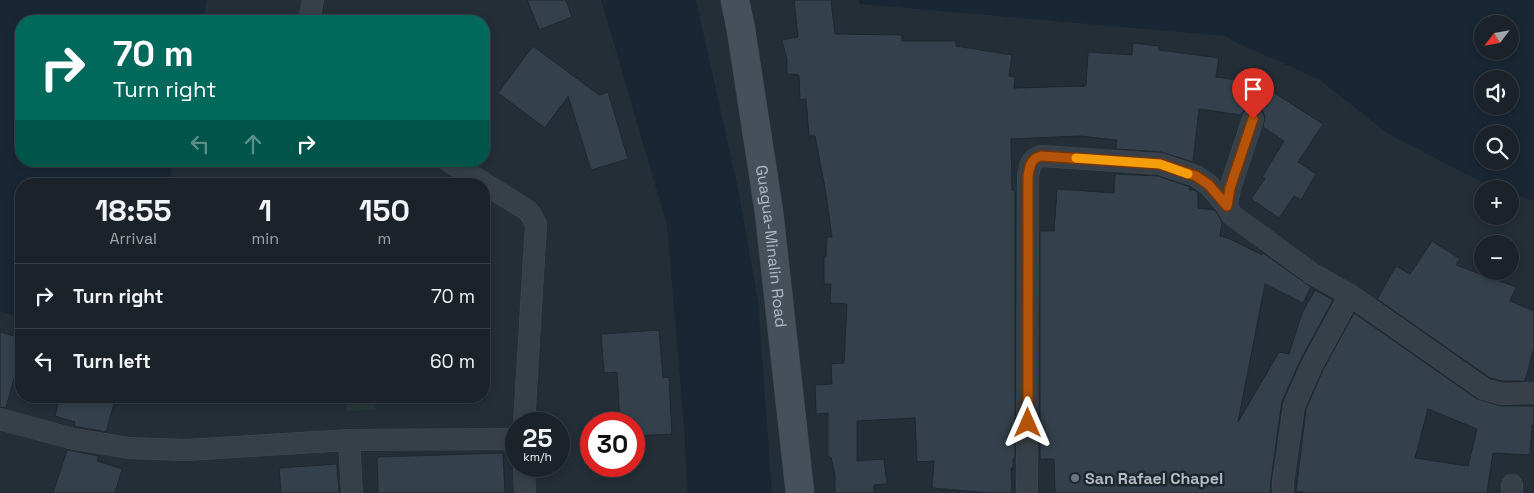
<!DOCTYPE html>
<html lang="en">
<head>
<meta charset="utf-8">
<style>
	body { margin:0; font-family:"Space Grotesk",sans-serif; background:#282f35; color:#f1f3f6; height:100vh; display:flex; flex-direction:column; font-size:19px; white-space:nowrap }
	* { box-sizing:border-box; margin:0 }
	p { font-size:16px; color:#a0a4a8 }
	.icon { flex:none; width:28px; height:28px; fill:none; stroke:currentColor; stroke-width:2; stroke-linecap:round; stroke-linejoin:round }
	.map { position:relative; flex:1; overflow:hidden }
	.details { position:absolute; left:15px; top:178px; width:475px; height:225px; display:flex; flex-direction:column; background:#1b2229; border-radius:20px; box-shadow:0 2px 8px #0003,0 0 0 1px #393f46 }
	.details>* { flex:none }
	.top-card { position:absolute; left:15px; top:15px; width:475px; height:152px; border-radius:20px; box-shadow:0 2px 8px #0003,0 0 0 1px #393f46; background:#00695c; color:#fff; overflow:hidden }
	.needle { width:32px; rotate:239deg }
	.buttons { position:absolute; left:1474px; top:15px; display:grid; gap:10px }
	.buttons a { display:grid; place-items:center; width:45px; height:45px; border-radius:50%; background:#1b2229; box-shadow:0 2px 8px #0003,0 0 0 1px #393f46; font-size:25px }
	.speed { position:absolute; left:505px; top:412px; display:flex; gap:10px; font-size:25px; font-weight:700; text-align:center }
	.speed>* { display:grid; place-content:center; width:65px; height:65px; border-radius:50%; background:#1b2229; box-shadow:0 2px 8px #0003,0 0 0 1px #393f46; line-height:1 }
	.speed small { font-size:12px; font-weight:400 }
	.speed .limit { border:8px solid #d22; background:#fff; color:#111 }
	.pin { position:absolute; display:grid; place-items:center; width:42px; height:42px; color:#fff; margin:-51px -21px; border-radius:50% 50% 50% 0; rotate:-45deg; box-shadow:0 0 5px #0007 }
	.pin .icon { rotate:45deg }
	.me { position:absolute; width:55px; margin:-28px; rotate:0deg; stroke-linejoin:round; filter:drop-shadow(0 0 4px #0008) }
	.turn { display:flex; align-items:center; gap:18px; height:105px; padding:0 15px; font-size:22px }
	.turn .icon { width:65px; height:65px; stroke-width:2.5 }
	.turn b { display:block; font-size:35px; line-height:42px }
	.lanes { display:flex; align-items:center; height:48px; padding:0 15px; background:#0003; justify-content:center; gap:25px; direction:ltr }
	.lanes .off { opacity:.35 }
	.eta { display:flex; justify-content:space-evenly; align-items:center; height:85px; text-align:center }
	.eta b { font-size:30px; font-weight:600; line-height:35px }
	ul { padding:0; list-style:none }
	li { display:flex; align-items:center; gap:15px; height:65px; padding:0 15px; border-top:1px solid #393f46 }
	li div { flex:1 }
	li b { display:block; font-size:19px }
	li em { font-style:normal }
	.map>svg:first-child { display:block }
</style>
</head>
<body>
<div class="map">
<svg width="1534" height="493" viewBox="0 0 1534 493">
	<rect width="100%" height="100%" fill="#242e37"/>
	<path fill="#263838" d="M 347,396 L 374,396 L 375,409 L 347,411 Z"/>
	<g fill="#192734" fill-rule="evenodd">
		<path d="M 0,0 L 207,0 L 203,21 L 21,21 L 21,161 L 173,161 L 168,184 L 21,184 L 21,318 L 0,311 Z"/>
		<path d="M 601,0 L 696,0 L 738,188 L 758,301 L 772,493 L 687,493 L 685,440 L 667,225 Z"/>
		<path d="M 859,0 L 1534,0 L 1534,201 L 1510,193 L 1510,189 L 1499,189 L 1483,183 L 1387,133 L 1320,80 L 1233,41 L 1226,36 L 860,4 ZM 1482,24 L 1510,24 L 1510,51 L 1482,51 ZM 1482,79 L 1510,79 L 1510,106 L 1482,106 ZM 1482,134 L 1510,134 L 1510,161 L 1482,161 Z"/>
	</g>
	<g fill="#34404b" stroke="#1f272f" fill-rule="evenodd">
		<path d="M 527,0 L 566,0 L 572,17 L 539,30 Z"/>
		<path d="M 794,0 L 831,0 L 835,34 L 902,35 L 902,41 L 956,41 L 956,46 L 1012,55 L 1009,76 L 1015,77 L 1014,88 L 1086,86 L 1088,52 L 1132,55 L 1133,43 L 1159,46 L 1159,50 L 1219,58 L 1216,77 L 1259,83 L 1323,124 L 1298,162 L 1316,174 L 1301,200 L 1294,196 L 1279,218 L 1251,199 L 1265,179 L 1262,177 L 1284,141 L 1263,127 L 1265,116 L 1262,110 L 1256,107 L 1250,107 L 1245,109 L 1241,115 L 1199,109 L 1193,162 L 1161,152 L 1116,149 L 1117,140 L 1079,136 L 1011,139 L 1012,190 L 1015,191 L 1015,459 L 1013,459 L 1013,468 L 1011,468 L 1012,493 L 990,493 L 932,488 L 934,461 L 917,462 L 915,418 L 857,421 L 857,461 L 884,459 L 887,484 L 874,485 L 874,493 L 835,493 L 835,476 L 831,457 L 828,457 L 828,413 L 816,414 L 815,385 L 832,384 L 831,364 L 844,363 L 847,304 L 830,303 L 831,284 L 824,284 L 824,257 L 826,257 L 827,237 L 832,237 L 825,188 L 815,136 L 809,136 L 806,99 L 800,100 L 799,75 L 787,74 L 787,60 L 782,40 L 798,37 Z"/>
		<path d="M 533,46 L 599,95 L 608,92 L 628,159 L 591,170 L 568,96 L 545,128 L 498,93 Z"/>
		<path d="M 1115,174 L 1158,176 L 1190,187 L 1189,190 L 1194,190 L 1198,193 L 1198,208 L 1214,210 L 1217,213 L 1222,222 L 1220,236 L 1230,239 L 1262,255 L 1263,253 L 1311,287 L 1303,303 L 1265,284 L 1238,422 L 1279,352 L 1289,354 L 1302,313 L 1315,290 L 1333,300 L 1301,359 L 1282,401 L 1271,480 L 1270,493 L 1055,493 L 1054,459 L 1040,459 L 1040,231 L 1054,231 L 1057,189 L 1114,193 Z"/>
		<path d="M 1432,241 L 1460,259 L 1456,265 L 1516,287 L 1510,301 L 1534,311 L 1534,348 L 1525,381 L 1503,381 L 1490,378 L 1377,299 L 1396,266 L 1410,274 Z"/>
		<path d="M 1354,313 L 1477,399 L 1501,406 L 1534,406 L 1534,425 L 1532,425 L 1530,455 L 1493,453 L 1487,493 L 1308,493 L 1296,491 L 1306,409 L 1323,370 ZM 1428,409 L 1477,429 L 1468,466 L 1415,458 Z"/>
		<path d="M 659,330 L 663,378 L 669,377 L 672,434 L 634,436 L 634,424 L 620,424 L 617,372 L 604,373 L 601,334 Z"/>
		<path d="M 0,332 L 21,338 L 21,353 L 6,408 L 0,407 Z"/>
		<path d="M 60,396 L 116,396 L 106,432 L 74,426 L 75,422 L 55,416 Z"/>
		<path d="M 67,450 L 99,456 L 97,461 L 122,469 L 115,493 L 53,493 Z"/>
		<path d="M 503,453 L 505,493 L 378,493 L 377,457 Z"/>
		<path d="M 337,464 L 339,493 L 281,493 L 279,468 Z"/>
	</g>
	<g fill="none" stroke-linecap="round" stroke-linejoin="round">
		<defs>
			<g id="street">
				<path d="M 309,21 L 313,0"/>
				<path d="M 1253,119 L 1230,188 L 1227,206 L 1232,215 L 1311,273 L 1350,295 L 1484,389 L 1501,394 L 1534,393"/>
				<path d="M 448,161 L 527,210 L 531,215 L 536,224 L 524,424"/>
				<path d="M 0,419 L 74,439 L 129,448 L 186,450 L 349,440 L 516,439"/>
				<path d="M 349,440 L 352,493"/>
				<path d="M 524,466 L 525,493"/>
				<path d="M 1027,493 L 1028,176 C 1030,166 1030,159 1041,156 L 1160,164 L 1196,176 L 1209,185 L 1227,206"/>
				<path d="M 1283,493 L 1283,482 L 1294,406 L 1312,365 L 1350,295"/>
				<path d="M 1512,493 L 1512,485"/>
			</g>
			<g id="secondary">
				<path id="s1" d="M 735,0 L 741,30 L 769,212 L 800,493"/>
			</g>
		</defs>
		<use href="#street" stroke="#414951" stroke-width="22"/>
		<use href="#secondary" stroke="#414951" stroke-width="29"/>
		<use href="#street" stroke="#374048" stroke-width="21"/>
		<use href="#secondary" stroke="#46505a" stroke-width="28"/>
	</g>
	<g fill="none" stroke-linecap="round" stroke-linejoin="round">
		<defs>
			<path id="route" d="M 1028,423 L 1028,176 C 1030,166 1030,159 1041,156 L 1160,164 L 1196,176 L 1209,185 L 1227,206 L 1230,188 L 1253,119"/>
		</defs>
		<use href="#route" stroke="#753606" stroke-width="12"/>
		<use href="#route" stroke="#b45309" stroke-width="9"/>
		<path stroke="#f59e0b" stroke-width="9" d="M 1076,158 L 1160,164 L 1188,174"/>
	</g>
	<circle fill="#6b7280" stroke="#1d252d" stroke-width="2" cx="1075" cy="478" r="5"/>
	<g text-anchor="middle" stroke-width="5" stroke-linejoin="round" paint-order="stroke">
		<g font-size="16" fill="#b2bbc4" stroke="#1d252d">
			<text dy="6" stroke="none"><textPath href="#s1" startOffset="249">Guagua-Minalin Road</textPath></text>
		</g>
		<g font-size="16" font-weight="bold" fill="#b2bbc4" stroke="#1d252d" text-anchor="start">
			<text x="1085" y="484">San Rafael Chapel</text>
		</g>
	</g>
</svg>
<div class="buttons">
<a><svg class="needle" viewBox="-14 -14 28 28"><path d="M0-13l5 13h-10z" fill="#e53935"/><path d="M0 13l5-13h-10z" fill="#a0a4a8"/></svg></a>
<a><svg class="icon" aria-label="sound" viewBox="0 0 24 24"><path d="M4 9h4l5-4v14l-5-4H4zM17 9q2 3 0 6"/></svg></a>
<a><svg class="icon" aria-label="search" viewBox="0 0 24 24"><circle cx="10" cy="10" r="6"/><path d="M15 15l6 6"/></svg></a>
<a>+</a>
<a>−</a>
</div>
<div class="speed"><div>25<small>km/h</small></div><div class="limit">30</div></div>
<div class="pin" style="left:1253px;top:119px;background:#d93025"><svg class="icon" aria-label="arrive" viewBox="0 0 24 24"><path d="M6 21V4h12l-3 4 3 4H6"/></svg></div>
<svg class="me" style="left:1028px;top:423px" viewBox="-20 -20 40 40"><path d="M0-17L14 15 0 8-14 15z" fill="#b45309" stroke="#fff" stroke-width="4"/></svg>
<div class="top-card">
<div class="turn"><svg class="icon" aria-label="right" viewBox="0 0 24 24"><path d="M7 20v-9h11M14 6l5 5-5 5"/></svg><div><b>70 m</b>Turn right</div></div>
<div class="lanes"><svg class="icon off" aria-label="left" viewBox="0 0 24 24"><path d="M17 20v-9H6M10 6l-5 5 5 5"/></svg><svg class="icon off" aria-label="ahead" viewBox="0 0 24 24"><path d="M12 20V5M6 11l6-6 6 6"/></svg><svg class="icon" aria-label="right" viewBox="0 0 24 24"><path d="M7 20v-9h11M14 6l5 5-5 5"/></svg></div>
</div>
<section class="details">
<div class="eta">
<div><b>18:55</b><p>Arrival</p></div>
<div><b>1</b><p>min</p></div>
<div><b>150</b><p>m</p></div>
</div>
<ul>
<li><svg class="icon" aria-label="right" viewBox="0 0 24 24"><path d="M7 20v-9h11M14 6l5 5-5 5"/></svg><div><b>Turn right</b></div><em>70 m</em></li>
<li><svg class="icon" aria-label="left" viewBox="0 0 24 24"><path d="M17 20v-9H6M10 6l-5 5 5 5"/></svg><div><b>Turn left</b></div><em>60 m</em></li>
</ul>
</section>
</div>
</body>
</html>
